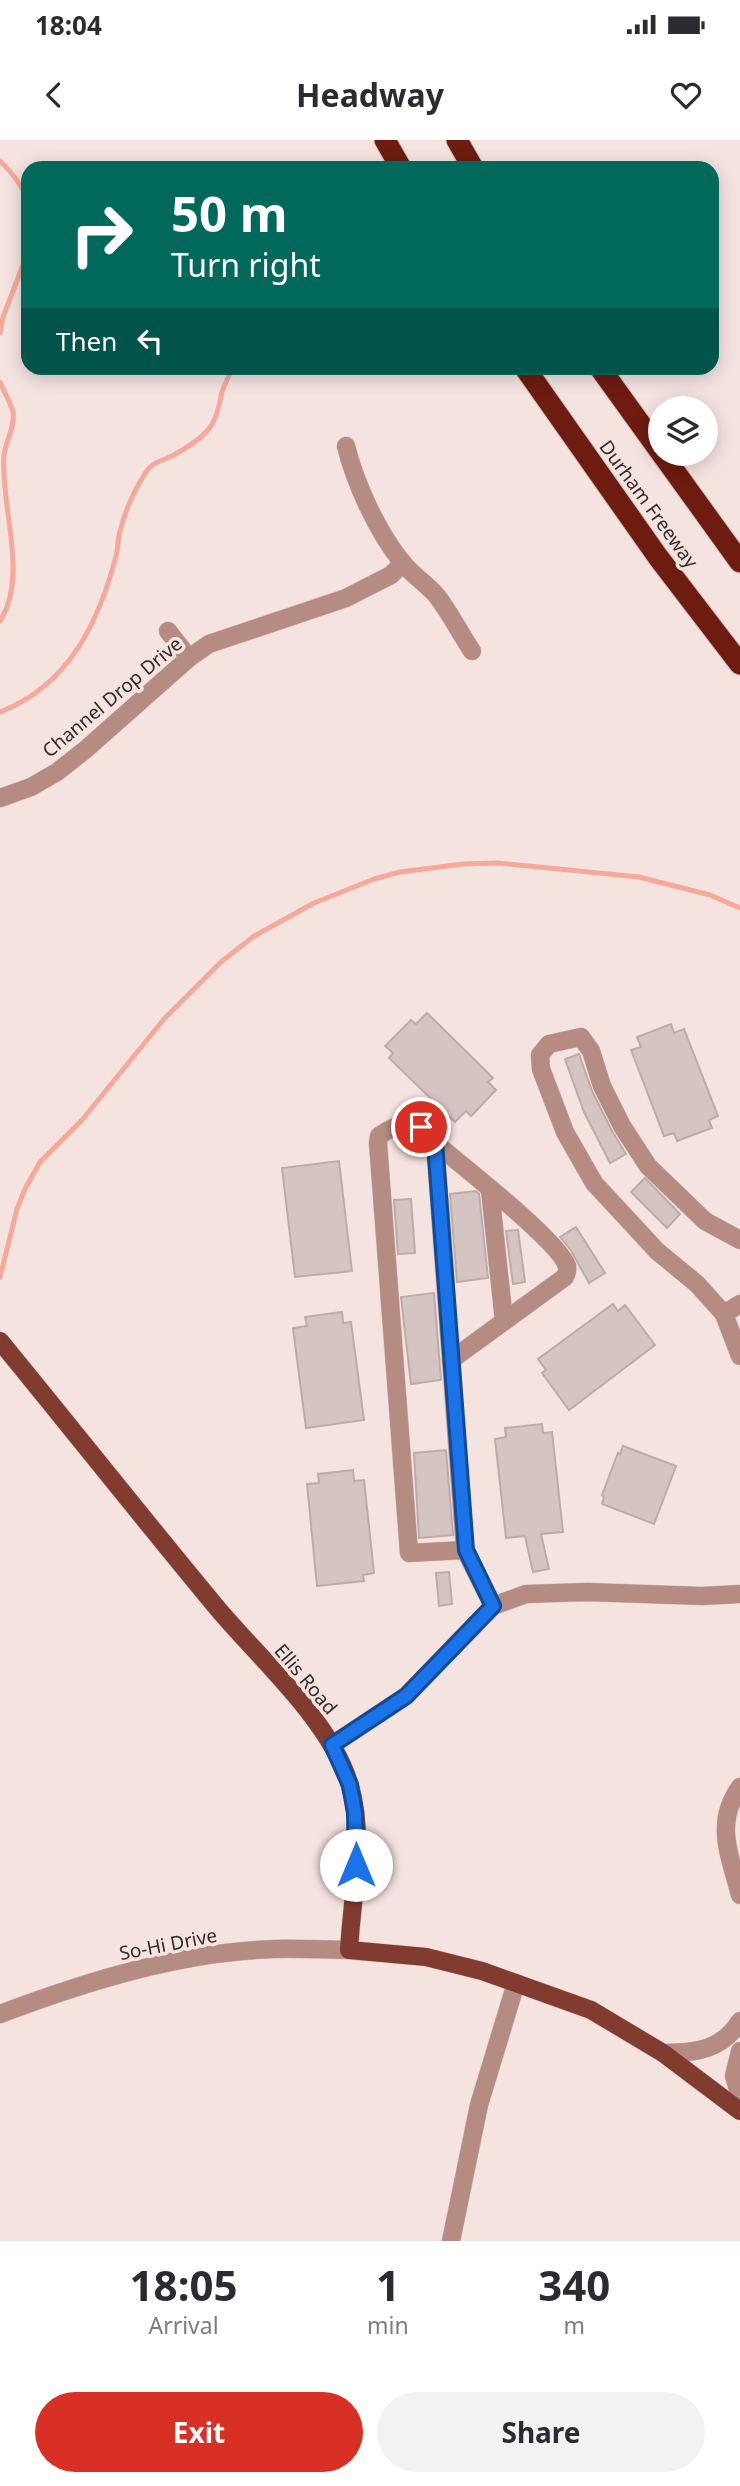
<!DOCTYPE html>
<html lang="en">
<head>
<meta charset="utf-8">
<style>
	body { margin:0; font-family:"Noto Sans",sans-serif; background:#f2f2f3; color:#2b2b33; height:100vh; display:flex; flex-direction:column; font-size:26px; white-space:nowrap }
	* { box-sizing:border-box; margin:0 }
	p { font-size:23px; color:#7c7c81 }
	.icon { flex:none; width:38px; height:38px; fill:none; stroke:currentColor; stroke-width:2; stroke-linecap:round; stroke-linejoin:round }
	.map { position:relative; height:2101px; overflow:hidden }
	.details { display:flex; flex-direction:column; background:#fff; flex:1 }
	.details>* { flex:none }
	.guide { position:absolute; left:21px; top:21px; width:698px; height:214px; border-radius:21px; box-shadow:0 4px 18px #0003; background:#00695c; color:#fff; overflow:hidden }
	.buttons { position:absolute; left:648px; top:256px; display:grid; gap:14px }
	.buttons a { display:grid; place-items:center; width:70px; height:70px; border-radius:50%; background:#fff; box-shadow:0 4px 18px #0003; font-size:35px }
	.pin { position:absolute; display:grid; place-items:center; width:60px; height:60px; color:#fff; margin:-30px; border:4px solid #fff; border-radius:50%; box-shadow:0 2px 7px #0007 }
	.me { position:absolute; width:77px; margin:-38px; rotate:0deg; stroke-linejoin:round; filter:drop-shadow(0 0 5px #0008) }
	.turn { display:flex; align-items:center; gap:24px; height:147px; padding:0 35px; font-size:32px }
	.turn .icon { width:91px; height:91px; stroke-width:2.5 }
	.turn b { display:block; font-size:49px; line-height:60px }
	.then { display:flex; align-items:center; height:66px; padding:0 35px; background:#0003; gap:14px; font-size:26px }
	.eta { display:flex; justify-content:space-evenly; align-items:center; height:119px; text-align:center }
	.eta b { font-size:42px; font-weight:700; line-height:49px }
	.button { display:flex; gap:14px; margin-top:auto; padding:14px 35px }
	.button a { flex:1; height:80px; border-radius:42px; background:#d93025; color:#fff; font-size:28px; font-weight:700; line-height:80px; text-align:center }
	.button a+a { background:#f2f2f3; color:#2b2b33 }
	.status { display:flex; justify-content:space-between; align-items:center; height:49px; padding:0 35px; background:#fff; direction:ltr }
	.status svg { height:19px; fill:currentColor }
	header { display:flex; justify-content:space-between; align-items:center; height:91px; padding:0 35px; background:#fff; font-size:32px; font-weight:700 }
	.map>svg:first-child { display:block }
</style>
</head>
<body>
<div class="status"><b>18:04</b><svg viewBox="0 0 49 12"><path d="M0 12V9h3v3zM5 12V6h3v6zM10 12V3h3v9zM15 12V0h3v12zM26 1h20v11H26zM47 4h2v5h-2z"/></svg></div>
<header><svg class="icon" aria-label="back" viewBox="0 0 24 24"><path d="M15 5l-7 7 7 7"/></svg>Headway<svg class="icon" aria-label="heart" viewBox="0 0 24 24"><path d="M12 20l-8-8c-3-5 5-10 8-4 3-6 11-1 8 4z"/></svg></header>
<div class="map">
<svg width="740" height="2101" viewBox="0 0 740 2101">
	<rect width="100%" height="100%" fill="#f5e3e0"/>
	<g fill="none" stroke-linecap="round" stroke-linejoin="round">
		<g stroke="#f6a99a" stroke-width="5">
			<path d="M 0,21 C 13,33 21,44 28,60"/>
			<path d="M 0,193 L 3,177 L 28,112"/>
			<path d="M 0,242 C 4,252 11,263 13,272 C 15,287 6,301 4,315 C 0,366 29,436 0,481"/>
			<path d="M 0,572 C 70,545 100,480 117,412 C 118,405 118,397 120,391 C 125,371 135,349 146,332 C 152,322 162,321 172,316 C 183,310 199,300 207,291 C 217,280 219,265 222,252 C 225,244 229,235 233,228"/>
			<path d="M 0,1137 L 17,1069 L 25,1049 L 40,1022 L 82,980 L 164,879 L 221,822 L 254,796 L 314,763 L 374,739 L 400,732 L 463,724 L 498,723 L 639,737 L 710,755 L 740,768"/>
		</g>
	</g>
	<g fill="#d5c4c1" stroke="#bcaca8" stroke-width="2">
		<path d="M 427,873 L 493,938 L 488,942 L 496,950 L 471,976 L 466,971 L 455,982 L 389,918 L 393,913 L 385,906 L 411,880 L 416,884 Z"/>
		<path d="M 671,884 L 674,893 L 684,889 L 718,976 L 709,980 L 712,988 L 677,1001 L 674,993 L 664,996 L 631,910 L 641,907 L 637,897 Z"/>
		<path d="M 579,914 L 592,951 L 612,991 L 626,1014 L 610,1023 L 584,972 L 565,919 Z"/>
		<path d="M 339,1021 L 352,1131 L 295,1137 L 282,1028 Z"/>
		<path d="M 645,1038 L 680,1074 L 667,1088 L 631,1052 Z"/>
		<path d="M 476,1051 L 479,1054 L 488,1138 L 457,1142 L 450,1054 Z"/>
		<path d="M 411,1059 L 415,1113 L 398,1114 L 394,1060 Z"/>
		<path d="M 576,1087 L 605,1133 L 589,1143 L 570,1109 L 560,1097 Z"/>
		<path d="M 518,1090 L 525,1142 L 513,1144 L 506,1091 Z"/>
		<path d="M 434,1153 L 441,1240 L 411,1244 L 401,1157 Z"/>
		<path d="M 613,1164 L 618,1171 L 625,1165 L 655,1205 L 569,1270 L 542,1233 L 546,1230 L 538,1219 Z"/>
		<path d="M 342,1172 L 343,1183 L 351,1182 L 364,1280 L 306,1288 L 293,1188 L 307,1186 L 305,1177 Z"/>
		<path d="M 542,1284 L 543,1293 L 552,1292 L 563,1392 L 541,1394 L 549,1429 L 533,1432 L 525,1396 L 506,1398 L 495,1299 L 506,1297 L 505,1288 Z"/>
		<path d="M 623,1306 L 676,1326 L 654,1384 L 602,1364 L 604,1357 L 602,1355 L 618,1313 L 620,1314 Z"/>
		<path d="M 446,1310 L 453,1395 L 419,1398 L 414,1313 Z"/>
		<path d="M 353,1330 L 354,1341 L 364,1340 L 374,1433 L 363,1435 L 364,1441 L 317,1446 L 307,1344 L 319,1343 L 318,1334 Z"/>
		<path d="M 449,1432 L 452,1464 L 439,1466 L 436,1433 Z"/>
	</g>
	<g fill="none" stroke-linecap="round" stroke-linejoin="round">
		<defs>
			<g id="minor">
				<path d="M 346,306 C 355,343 378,393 402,422 C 412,435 426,443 437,456 C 450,473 460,493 472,511"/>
				<path d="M 168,491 L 189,518"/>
				<path d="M 0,658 L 31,647 L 57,632 L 85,610 L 189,518 L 209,504 L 346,458 L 391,435 L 403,423"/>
				<path d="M 435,1003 C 460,1024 559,1101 567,1126 C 568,1131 567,1132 565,1137 L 451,1220"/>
				<path d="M 490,1050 L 504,1181"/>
				<path d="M 740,1100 L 705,1081 L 648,1026 L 622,986 L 602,946 L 591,911 L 581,897 L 549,904 L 540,915 L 541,929 L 565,992 L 594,1043 L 657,1111 L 697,1144 L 724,1174 L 740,1216"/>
				<path d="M 724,1174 L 740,1164"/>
				<path d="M 465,1410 L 409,1413 L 378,1003 L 379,996 C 404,978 416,982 435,1003 L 465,1410 L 493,1466"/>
				<path d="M 332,1605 L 406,1556 L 493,1466 L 526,1454 L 587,1452 L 702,1456 L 740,1454"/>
				<path d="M 740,1647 C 714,1683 730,1716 740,1755"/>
				<path d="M 0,1874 C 88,1841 180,1812 275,1809 C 299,1808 325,1810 349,1810"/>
				<path d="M 740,1911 L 734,1936 L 740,1956"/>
				<path d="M 663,1913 C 696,1913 722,1910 740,1881"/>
				<path d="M 451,2101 L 479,1965 L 516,1843"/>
			</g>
			<path id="major" d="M 0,1201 C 73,1290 144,1380 218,1469 C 260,1519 332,1582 350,1646 C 365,1699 352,1756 349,1810 L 426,1817 L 482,1831 L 591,1870 L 663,1913 L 740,1971"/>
			<g id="highway">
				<path d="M 385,0 L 401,28"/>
				<path d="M 457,0 L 473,28"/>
				<path d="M 525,228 L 658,417 L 740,524"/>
				<path d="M 600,228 L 740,422"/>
			</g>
		</defs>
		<use href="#minor" stroke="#cebebc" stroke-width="19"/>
		<use href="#major" stroke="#cebebc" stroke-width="19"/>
		<use href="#highway" stroke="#cebebc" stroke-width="23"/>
		<use href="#minor" stroke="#b58b82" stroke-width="18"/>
		<use href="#major" stroke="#823c2f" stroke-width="18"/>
		<use href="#highway" stroke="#6e1c0f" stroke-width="21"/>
	</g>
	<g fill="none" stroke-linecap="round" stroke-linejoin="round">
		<defs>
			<path id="route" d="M 356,1725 L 355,1673 L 350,1645 L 332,1605 L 406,1556 L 493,1466 L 466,1410 L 435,1003 L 421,987"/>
		</defs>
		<use href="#route" stroke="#114b97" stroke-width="18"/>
		<use href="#route" stroke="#1a73e8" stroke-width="12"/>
	</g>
	<g text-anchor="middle" stroke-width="7" stroke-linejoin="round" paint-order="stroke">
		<g font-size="19" fill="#322c2a" stroke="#f5e3e0">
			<text transform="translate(649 364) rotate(54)" y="7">Durham Freeway</text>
			<text transform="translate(112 557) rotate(-40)" y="7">Channel Drop Drive</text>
			<text transform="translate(306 1539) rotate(50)" y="7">Ellis Road</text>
			<text transform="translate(168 1804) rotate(-11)" y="7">So-Hi Drive</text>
		</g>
	</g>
</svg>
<div class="buttons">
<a><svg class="icon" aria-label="layers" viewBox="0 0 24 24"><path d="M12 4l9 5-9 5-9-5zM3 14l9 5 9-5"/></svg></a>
</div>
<div class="pin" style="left:421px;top:987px;background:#d93025"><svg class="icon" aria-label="arrive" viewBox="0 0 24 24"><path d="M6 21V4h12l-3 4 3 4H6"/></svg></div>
<svg class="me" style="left:356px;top:1725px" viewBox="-20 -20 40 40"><circle r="19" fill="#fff"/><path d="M0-13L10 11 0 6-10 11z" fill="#1a73e8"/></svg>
<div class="guide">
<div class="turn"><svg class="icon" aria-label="right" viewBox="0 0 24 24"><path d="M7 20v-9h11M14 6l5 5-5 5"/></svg><div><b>50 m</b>Turn right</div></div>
<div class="then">Then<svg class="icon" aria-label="left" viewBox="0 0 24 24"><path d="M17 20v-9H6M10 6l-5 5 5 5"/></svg></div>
</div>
</div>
<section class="details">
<div class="eta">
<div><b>18:05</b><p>Arrival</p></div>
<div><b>1</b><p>min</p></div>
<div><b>340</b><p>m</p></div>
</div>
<div class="button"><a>Exit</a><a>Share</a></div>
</section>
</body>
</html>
